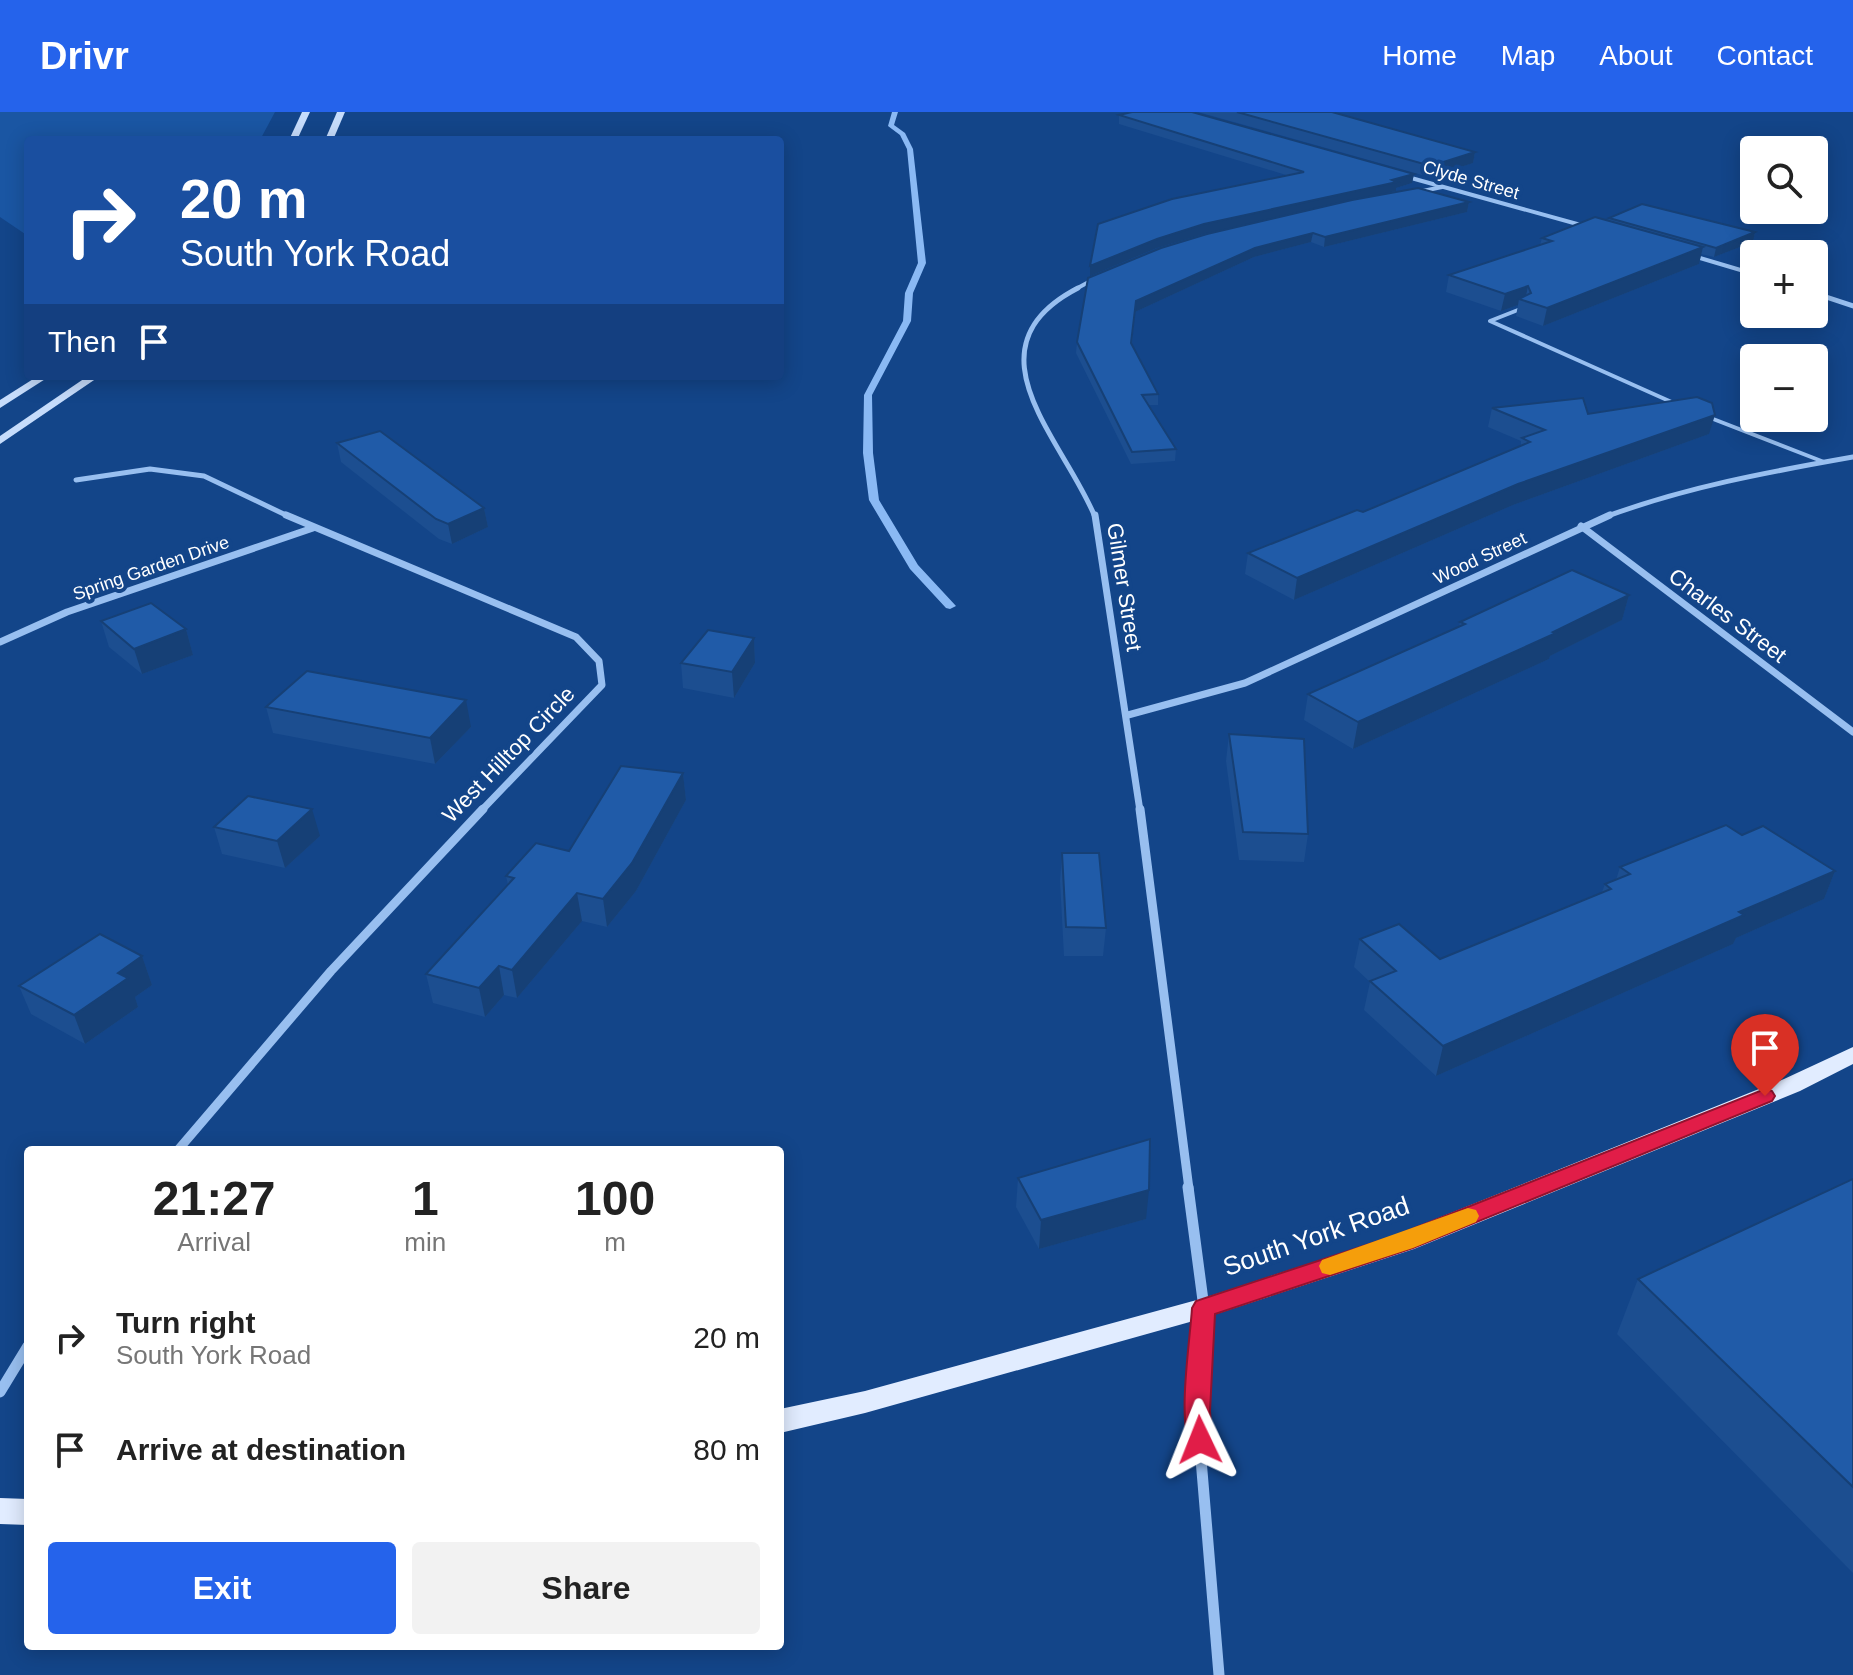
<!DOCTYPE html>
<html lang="en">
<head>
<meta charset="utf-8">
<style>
	body { margin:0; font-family:Helvetica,sans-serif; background:#f2f2f2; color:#222; height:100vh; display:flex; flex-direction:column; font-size:30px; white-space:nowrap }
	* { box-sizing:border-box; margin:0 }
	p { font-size:26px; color:#767676 }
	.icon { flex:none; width:44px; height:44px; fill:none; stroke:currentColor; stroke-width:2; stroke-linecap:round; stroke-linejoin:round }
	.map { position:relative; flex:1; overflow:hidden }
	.drawer { position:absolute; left:24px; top:1034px; width:760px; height:504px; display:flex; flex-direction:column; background:#fff; border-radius:8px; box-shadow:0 4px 20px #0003 }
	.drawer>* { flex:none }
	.top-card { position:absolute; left:24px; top:24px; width:760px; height:244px; border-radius:8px; box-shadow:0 4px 20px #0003; background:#1a4fa0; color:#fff; overflow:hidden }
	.controls { position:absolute; left:1740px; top:24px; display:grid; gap:16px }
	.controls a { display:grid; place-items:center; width:88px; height:88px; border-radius:8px; background:#fff; box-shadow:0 4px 20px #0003; font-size:40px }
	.pin { position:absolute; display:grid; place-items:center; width:68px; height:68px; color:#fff; margin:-82px -34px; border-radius:50% 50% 50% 0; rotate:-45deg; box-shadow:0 0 8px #0007 }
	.pin .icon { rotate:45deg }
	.me { position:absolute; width:88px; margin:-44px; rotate:358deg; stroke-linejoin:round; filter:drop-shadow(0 0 6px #0008) }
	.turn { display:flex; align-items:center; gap:28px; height:168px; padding:0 24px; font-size:36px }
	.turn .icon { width:104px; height:104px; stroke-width:2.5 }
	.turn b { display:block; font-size:56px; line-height:68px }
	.then { display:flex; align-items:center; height:76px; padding:0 24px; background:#0003; gap:16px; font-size:30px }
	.eta { display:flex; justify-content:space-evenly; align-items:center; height:136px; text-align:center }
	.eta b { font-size:48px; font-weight:700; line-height:56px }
	.action { display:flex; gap:16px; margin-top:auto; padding:16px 24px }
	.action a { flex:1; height:92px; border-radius:8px; background:#2563eb; color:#fff; font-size:32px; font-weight:700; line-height:92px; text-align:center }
	.action a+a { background:#f2f2f2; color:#222 }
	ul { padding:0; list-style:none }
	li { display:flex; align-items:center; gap:24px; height:112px; padding:0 24px }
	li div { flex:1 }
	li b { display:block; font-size:30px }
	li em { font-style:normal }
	header { display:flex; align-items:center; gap:48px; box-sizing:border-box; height:112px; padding:0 40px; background:#2563eb; color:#fff }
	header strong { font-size:38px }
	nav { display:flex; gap:44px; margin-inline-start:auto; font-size:28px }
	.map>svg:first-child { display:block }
</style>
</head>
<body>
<header>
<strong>Drivr</strong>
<nav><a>Home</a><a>Map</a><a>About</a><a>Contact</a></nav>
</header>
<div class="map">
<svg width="1853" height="1563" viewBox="0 0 1853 1563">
	<rect width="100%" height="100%" fill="#134589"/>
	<path fill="#1a56a3" d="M 0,0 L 275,0 L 260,28 L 28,28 L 28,124 L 0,105 Z"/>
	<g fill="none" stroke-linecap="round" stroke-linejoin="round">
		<path fill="#8ab9f4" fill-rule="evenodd" d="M 892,0 L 898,0 L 894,13 L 905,21 L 913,37 L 926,151 L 913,181 L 911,209 L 872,283 L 873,341 L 879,388 L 918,453 L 956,494 L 950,497 L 946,496 L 910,457 L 869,388 L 863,341 L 864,283 L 903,209 L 905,181 L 918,151 L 907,37 L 900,23 L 888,14 Z"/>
		<g stroke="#98bff0" stroke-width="4">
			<path d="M 1523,196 L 1490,209 L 1676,292"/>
			<path d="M 1708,305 L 1824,350"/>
		</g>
		<g stroke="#98bff0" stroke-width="4">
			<path d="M 1404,64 L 1588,115"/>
			<path d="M 1418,80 L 1442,75"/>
			<path d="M 1690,143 L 1754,162"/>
			<path d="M 1074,178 L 1096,166"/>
		</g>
		<g stroke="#98bff0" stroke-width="5">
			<path d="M 1078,176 C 962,236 1064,328 1095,405"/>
			<path d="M 1814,181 L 1853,194"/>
			<path d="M 76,368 L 150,357 L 204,364 L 290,405"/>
			<path d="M 1605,405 C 1686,375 1768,360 1853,345"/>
		</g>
		<g stroke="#98bff0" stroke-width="7">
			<path d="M 286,403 L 576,525 L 599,549 L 602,573 L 481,699"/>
			<path d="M 1095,403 L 1140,699"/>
			<path d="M 1581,414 L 1853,620"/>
			<path d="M 0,530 L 67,500 L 313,416"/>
			<path d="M 1128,603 L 1245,571 L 1610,403"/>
		</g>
		<g stroke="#98bff0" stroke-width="9">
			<path d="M 1140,697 L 1189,1077"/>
			<path d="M 178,1038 L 331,859 L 483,697"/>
		</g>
		<g stroke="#98bff0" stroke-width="11">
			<path d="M 1188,1075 L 1204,1196 L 1197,1299 L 1219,1563"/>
			<path d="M 0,1280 L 28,1234"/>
		</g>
		<g fill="#c6dcfb" fill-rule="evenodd">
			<path d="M 302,0 L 310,0 L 297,28 L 289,28 Z"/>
			<path d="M 337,0 L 345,0 L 333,28 L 325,28 Z"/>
			<path d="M 38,264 L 50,264 L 0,296 L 0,288 Z"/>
			<path d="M 88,264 L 100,264 L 0,332 L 0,324 Z"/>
		</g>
		<g fill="#e1ecff" fill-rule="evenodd">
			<path d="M 1853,935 L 1853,952 L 1800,979 L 1414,1137 L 1204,1206 L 865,1301 L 780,1321 L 780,1297 L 865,1279 L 1204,1186 L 1396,1123 L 1784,967 Z"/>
			<path d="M 0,1386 L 28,1387 L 28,1413 L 0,1412 Z"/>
		</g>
	</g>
	<g fill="#1c4e90">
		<path d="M 1198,0 L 1332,0 L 1475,40 L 1473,51 L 1429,65 Z"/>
		<path d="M 1119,3 L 1414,62 L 1412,71 L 1396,76 L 1396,79 L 1359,87 L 1469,90 L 1467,100 L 1324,135 L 1311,130 L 1254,145 L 1135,200 L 1132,232 L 1158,282 L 1158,293 L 1149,293 L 1176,337 L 1175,349 L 1131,352 L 1076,241 L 1077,230 L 1319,96 L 1204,122 L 1157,136 L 1090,164 L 1286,63 L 1119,12 Z"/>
		<path d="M 1609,106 L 1755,120 L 1753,130 L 1714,145 L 1701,142 L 1699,152 L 1543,214 L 1516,204 L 1518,193 L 1501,199 L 1446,180 L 1449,163 L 1540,133 L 1542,126 L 1608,109 Z"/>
		<path d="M 1492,296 L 1588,302 L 1709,322 L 1513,393 L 1294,488 L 1245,462 L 1248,441 L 1363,400 L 1521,334 L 1521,329 L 1488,315 Z"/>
		<path d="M 337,331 L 484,396 L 488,415 L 452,432 L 439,427 L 341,350 Z"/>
		<path d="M 1629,483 L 1622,508 L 1550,544 L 1549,547 L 1353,637 L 1304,608 L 1308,582 L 1459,515 L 1460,510 Z"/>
		<path d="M 101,509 L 186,517 L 193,543 L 142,562 L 109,535 Z"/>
		<path d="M 754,526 L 755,551 L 734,586 L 683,576 L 681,551 Z"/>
		<path d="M 266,595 L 471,615 L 435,652 L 273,621 Z"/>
		<path d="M 1229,622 L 1308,722 L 1304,750 L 1239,748 L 1226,649 Z"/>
		<path d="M 683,661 L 686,688 L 636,779 L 607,815 L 582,809 L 517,886 L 504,883 L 485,905 L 433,891 L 426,862 L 508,773 L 506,764 L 569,739 Z"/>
		<path d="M 214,715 L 320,724 L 285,756 L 222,742 Z"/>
		<path d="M 1742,723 L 1835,759 L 1824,787 L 1736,826 L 1733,832 L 1436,964 L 1364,898 L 1370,870 L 1354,855 L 1360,827 L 1440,847 L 1602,780 L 1605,772 L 1616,768 L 1620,755 Z"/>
		<path d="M 1062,741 L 1106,816 L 1103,844 L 1064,844 L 1060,769 Z"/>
		<path d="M 142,844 L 152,873 L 135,885 L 138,895 L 85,932 L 31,902 L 19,874 Z"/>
		<path d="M 1018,1066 L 1146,1107 L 1039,1137 L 1016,1095 Z"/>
		<path d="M 1853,1067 L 1853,1461 L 1617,1222 L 1638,1167 Z"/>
	</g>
	<g fill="#164076">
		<path d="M 1475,40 L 1473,51 L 1429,65 L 1431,54 Z"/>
		<path d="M 1414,62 L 1412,71 L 1396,76 L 1396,79 L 1204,122 L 1157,136 L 1090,164 L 1090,154 L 1157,127 L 1204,112 L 1392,68 Z"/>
		<path d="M 1469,90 L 1467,100 L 1324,135 L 1325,125 Z"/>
		<path d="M 1755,120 L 1753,130 L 1714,145 L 1716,136 Z"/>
		<path d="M 1313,121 L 1311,130 L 1254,145 L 1135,200 L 1136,189 L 1255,136 Z"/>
		<path d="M 1703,135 L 1699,152 L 1543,214 L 1547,196 Z"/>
		<path d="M 1528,174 L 1525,189 L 1519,187 L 1518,193 L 1501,199 L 1505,182 Z"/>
		<path d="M 1715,303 L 1709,322 L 1513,393 L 1294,488 L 1297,466 L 1518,372 Z"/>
		<path d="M 484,396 L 488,415 L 452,432 L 448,412 Z"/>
		<path d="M 1629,483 L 1622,508 L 1550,544 L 1549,547 L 1353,637 L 1358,610 L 1553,520 Z"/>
		<path d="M 186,517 L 193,543 L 142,562 L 134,537 Z"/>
		<path d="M 754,526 L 755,551 L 734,586 L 732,560 Z"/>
		<path d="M 466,588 L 471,615 L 435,652 L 430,626 Z"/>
		<path d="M 683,661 L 686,688 L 636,779 L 607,815 L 603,787 Z"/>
		<path d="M 312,697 L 320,724 L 285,756 L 277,729 Z"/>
		<path d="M 1835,759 L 1824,787 L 1736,826 L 1733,832 L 1436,964 L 1443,934 L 1739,800 Z"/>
		<path d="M 577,781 L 582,809 L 517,886 L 512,858 Z"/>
		<path d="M 142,844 L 152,873 L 135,885 L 138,895 L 85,932 L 74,903 L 118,861 Z"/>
		<path d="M 499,854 L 504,883 L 485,905 L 479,876 Z"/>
		<path d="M 1149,1078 L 1146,1107 L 1039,1137 L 1041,1108 Z"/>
	</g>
	<g fill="#205ba8" stroke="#164076" stroke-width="2">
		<path d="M 1132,0 L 1192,0 L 1414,62 L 1392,68 L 1397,70 L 1204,112 L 1157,127 L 1090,154 L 1098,112 L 1172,87 L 1304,60 L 1119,3 Z"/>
		<path d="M 1237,0 L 1332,0 L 1475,40 L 1431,54 Z"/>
		<path d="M 1418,76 L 1469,90 L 1325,125 L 1313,121 L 1255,136 L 1136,189 L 1131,231 L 1158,282 L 1142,283 L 1176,337 L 1132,340 L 1077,230 L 1088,166 L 1161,136 L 1207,122 L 1352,88 Z"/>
		<path d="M 1642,92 L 1755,120 L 1716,136 L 1609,106 Z"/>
		<path d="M 1595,105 L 1703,135 L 1547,196 L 1519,187 L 1531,181 L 1528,174 L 1505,182 L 1449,163 L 1552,129 L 1542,126 Z"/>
		<path d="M 1697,285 L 1712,291 L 1715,303 L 1518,372 L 1297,466 L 1248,441 L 1357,398 L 1363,400 L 1530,330 L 1522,326 L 1545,318 L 1492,296 L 1583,286 L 1588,302 Z"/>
		<path d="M 380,319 L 484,396 L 448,412 L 436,407 L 337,331 Z"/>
		<path d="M 1572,458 L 1629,483 L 1553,520 L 1556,521 L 1358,610 L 1308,582 L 1465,512 L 1460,510 Z"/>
		<path d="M 151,491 L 186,517 L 134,537 L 101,509 Z"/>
		<path d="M 708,518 L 754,526 L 732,560 L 681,551 Z"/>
		<path d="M 307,559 L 466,588 L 430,626 L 266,595 Z"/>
		<path d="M 1229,622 L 1304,627 L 1308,722 L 1243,720 Z"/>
		<path d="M 621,654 L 683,661 L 632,751 L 603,787 L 577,781 L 512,858 L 499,854 L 479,876 L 426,862 L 514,766 L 506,764 L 536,731 L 569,739 Z"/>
		<path d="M 248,684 L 312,697 L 277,729 L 214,715 Z"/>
		<path d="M 1726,713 L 1742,723 L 1763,714 L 1835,759 L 1739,800 L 1744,803 L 1443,934 L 1370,869 L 1396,859 L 1360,827 L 1399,812 L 1440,847 L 1611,777 L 1605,772 L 1630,762 L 1620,755 Z"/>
		<path d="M 1062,741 L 1099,741 L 1106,816 L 1066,815 Z"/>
		<path d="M 100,822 L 142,844 L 118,861 L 128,866 L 74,903 L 19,874 Z"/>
		<path d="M 1150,1027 L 1149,1078 L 1041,1108 L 1018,1066 Z"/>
		<path d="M 1853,1067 L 1853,1375 L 1638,1167 Z"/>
	</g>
	<path fill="#e11d48" stroke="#92132f" stroke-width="2" d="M 1765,977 L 1772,979 L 1775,984 L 1772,989 L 1413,1136 L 1215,1202 L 1210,1299 L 1212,1328 L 1209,1336 L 1200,1339 L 1191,1336 C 1177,1308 1190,1230 1192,1196 L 1196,1189 L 1397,1123 Z"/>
	<path fill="#f59e0b" d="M 1468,1096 L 1476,1098 L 1479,1104 L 1476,1110 L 1413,1136 L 1330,1163 L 1322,1161 L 1319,1154 L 1322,1148 Z"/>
	<g text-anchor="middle" stroke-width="8" stroke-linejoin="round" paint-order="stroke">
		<g font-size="18" fill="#fff" stroke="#134589">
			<text transform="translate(1471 68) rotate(16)" y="6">Clyde Street</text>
			<text transform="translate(1480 446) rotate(-25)" y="6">Wood Street</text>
			<text transform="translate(151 456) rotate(-19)" y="6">Spring Garden Drive</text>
		</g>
		<g font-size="22" fill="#fff" stroke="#134589">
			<text transform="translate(1125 475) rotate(81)" y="8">Gilmer Street</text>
			<text transform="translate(1728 503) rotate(37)" y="8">Charles Street</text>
			<text transform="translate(508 642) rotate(-46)" y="8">West Hilltop Circle</text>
		</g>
		<g font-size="26" fill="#fff" stroke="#134589">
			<text transform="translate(1316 1124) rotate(-19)" y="9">South York Road</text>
		</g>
	</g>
</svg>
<div class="controls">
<a><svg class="icon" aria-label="search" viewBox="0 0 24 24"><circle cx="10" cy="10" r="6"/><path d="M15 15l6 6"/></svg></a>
<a>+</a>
<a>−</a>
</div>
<div class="pin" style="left:1765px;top:984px;background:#d93025"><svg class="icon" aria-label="arrive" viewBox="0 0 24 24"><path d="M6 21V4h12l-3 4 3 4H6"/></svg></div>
<svg class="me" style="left:1200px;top:1328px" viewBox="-20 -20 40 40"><path d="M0-17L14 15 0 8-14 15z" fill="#e11d48" stroke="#fff" stroke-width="4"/></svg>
<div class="top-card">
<div class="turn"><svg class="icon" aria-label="right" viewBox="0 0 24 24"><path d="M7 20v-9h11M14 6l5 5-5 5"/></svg><div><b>20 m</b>South York Road</div></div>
<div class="then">Then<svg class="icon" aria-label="arrive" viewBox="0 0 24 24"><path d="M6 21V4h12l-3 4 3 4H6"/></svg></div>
</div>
<section class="drawer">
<div class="eta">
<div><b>21:27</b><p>Arrival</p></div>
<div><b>1</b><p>min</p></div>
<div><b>100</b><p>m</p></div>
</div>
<ul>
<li><svg class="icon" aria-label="right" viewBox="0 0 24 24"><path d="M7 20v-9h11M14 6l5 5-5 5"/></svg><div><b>Turn right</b><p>South York Road</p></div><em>20 m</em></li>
<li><svg class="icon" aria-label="arrive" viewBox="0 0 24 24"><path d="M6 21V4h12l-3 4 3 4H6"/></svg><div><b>Arrive at destination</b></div><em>80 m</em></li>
</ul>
<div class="action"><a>Exit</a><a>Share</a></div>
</section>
</div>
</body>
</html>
